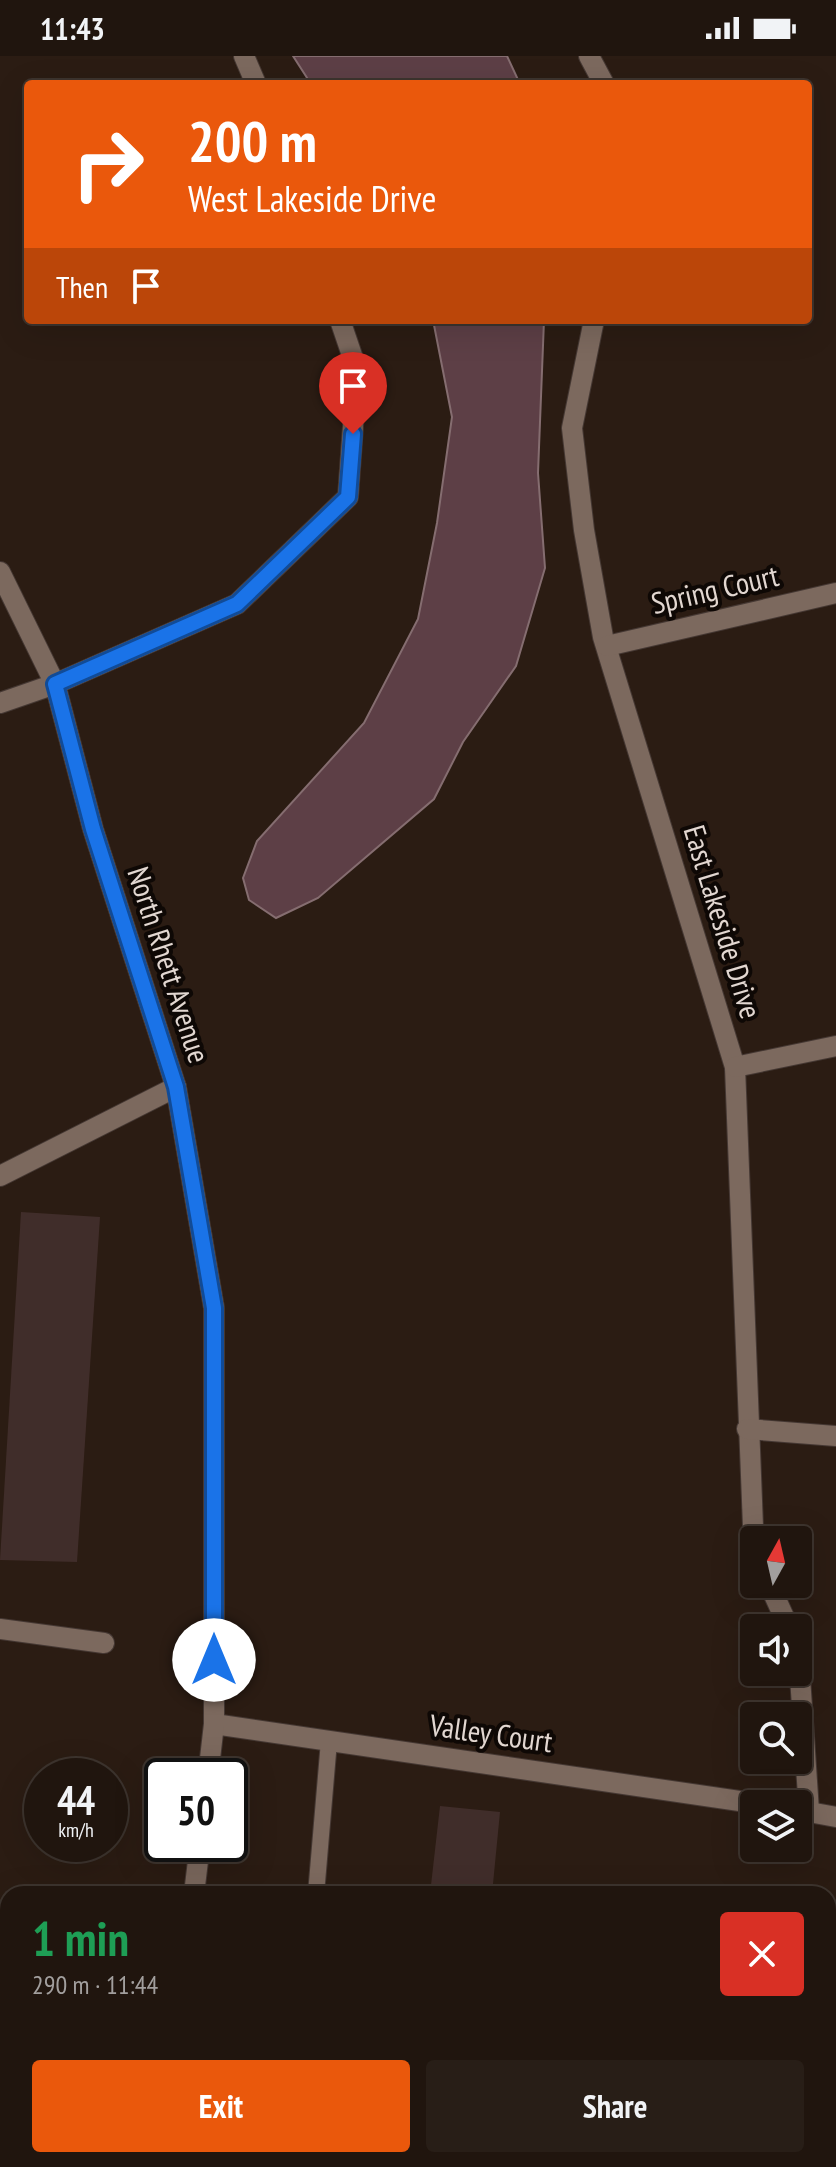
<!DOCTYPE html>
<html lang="en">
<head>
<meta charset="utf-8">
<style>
	body { margin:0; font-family:"PT Sans Narrow",sans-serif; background:#281e17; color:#f1f3f6; height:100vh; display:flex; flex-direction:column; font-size:30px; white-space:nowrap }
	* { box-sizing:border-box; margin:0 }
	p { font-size:26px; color:#a29f9e }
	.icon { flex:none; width:44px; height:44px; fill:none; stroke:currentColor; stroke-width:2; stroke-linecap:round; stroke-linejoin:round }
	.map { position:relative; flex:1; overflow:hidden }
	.sheet { position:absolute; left:0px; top:1830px; width:836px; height:282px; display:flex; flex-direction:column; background:#20150e; border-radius:24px 24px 0 0; box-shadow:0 8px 32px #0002,0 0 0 2px #3d342e }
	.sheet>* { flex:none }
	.top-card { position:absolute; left:24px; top:24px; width:788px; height:244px; border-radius:8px; box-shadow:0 8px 32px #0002,0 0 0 2px #3d342e; background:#ea580c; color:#fff; overflow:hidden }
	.needle { width:52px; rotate:8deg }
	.fabs { position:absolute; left:740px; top:1470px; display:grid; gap:16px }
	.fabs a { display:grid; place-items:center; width:72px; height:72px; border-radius:8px; background:#20150e; box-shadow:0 8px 32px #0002,0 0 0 2px #3d342e; font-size:40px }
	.speed { position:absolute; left:24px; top:1702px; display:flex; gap:16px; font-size:40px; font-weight:700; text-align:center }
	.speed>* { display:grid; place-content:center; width:104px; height:104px; border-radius:50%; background:#20150e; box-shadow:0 8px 32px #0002,0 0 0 2px #3d342e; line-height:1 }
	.speed small { font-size:20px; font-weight:400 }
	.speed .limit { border:4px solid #111; border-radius:12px; background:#fff; color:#111 }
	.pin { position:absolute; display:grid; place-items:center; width:68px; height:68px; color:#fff; margin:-82px -34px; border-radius:50% 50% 50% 0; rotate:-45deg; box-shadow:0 0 8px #0007 }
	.pin .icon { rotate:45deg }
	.me { position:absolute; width:88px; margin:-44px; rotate:0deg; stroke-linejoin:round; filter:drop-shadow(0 0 6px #0008) }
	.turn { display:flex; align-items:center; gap:28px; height:168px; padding:0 32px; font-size:36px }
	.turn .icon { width:104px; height:104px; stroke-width:2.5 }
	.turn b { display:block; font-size:56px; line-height:68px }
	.then { display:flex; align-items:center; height:76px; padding:0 32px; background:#0003; gap:16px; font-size:30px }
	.round { display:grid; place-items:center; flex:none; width:84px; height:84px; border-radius:8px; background:#281e17 }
	.summary { display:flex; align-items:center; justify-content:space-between; height:136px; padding:0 32px }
	h1 { font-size:48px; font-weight:800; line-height:60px; color:#1e9e55 }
	.cta { display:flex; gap:16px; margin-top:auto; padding:16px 32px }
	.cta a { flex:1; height:92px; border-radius:8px; background:#ea580c; color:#fff; font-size:32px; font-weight:800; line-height:92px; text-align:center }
	.cta a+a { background:#281e17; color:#f1f3f6 }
	.status { display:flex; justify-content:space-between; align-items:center; height:56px; padding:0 40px; background:#20150e; direction:ltr }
	.status svg { height:22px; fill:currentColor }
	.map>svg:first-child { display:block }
</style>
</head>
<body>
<div class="status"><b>11:43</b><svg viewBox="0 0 49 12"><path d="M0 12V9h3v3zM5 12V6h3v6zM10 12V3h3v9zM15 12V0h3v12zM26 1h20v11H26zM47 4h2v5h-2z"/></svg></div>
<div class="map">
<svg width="836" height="2111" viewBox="0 0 836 2111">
	<rect width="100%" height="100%" fill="#2b1c13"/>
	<g fill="#352013">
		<path d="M 0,1975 L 8,1976 L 8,2104 L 108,2104 L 107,2111 L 0,2111 Z"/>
		<path d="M 828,2067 L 836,2068 L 836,2111 L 224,2111 L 225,2104 L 828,2104 Z"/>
	</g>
	<g fill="#5d3f46" stroke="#856d70" stroke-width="2">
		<path d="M 293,0 L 507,0 L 520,28 L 311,28 Z"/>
		<path d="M 433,264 L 544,264 L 538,417 L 545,512 L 516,610 L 463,686 L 434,743 L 318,842 L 276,862 L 249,844 L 243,822 L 257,785 L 364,667 L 418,563 L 437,467 L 452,361 Z"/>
	</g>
	<g fill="#402d2a">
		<path d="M 21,1156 L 100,1161 L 77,1506 L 0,1504 Z"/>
		<path d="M 440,1750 L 500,1756 L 492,1838 L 430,1838 Z"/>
	</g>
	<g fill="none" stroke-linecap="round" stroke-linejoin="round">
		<defs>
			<g id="lane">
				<path d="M 316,1838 L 329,1685"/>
				<path d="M 0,2057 L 8,2058"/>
				<path d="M 819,2104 L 836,2106"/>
				<path d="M 20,2111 L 21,2104"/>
				<path d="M 288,2111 L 292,2104"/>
			</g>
			<g id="street">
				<path d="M 244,0 L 256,28"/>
				<path d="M 589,0 L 604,28"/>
				<path d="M 594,264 L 572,372 L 584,474 L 603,581 L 735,1011 L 754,1496"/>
				<path d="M 607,590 L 836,537"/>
				<path d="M 0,647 L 55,628 L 237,548 L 348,441 L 357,314 L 340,264"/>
				<path d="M 735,1011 L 836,990"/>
				<path d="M 0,1120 L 176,1031"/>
				<path d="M 747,1373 L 836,1380"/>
				<path d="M 769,1528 L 789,1572"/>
				<path d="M 0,1573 L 104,1587"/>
				<path d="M 798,1591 L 809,1755"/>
				<path d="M 214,1668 L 760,1748"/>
				<path d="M 798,1754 L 836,1761"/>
			</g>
			<g id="secondary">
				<path d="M 0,516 L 55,628 L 93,773 L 176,1031 L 214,1252 L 214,1668 L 208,1720"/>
				<path d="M 194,1838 L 200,1788"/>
				<path d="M 161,2111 L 162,2104"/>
			</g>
		</defs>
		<use href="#lane" stroke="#453833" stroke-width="18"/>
		<use href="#street" stroke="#453833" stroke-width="22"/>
		<use href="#secondary" stroke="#453833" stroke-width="22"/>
		<use href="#lane" stroke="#7c695e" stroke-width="16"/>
		<use href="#street" stroke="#7c695e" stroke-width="20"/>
		<use href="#secondary" stroke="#7c695e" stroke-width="20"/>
	</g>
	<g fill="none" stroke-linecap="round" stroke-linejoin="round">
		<defs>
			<path id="route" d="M 214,1604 L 214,1252 L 176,1031 L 93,773 L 55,628 L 237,548 L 348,441 L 353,378"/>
		</defs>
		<use href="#route" stroke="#114b97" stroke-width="20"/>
		<use href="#route" stroke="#1a73e8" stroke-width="14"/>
	</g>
	<g text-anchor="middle" stroke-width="8" stroke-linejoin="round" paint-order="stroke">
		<g font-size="30" fill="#e2d7d1" stroke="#0e0805">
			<text transform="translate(715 534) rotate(-13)" y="10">Spring Court</text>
			<text transform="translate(722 866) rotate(73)" y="10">East Lakeside Drive</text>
			<text transform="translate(168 909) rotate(72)" y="10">North Rhett Avenue</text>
			<text transform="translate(491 1678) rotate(8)" y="10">Valley Court</text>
		</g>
	</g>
</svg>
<div class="fabs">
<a><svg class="needle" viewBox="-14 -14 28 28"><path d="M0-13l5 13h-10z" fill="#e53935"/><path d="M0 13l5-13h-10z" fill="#a29f9e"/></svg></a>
<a><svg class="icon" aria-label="sound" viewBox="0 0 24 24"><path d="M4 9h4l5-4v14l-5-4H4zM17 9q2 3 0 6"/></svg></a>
<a><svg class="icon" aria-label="search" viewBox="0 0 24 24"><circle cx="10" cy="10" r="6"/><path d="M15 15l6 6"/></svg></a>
<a><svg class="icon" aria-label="layers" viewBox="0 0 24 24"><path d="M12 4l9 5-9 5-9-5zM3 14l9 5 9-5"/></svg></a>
</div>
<div class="speed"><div>44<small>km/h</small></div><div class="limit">50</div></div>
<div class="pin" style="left:353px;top:378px;background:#d93025"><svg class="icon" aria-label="arrive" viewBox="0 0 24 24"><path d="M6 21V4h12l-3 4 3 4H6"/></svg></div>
<svg class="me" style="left:214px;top:1604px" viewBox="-20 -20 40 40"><circle r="19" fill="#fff"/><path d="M0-13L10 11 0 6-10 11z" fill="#1a73e8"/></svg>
<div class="top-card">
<div class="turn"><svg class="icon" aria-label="right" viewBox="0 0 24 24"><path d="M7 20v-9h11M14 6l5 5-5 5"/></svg><div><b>200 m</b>West Lakeside Drive</div></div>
<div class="then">Then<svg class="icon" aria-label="arrive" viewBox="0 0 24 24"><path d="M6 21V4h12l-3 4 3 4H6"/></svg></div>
</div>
<section class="sheet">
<div class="summary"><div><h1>1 min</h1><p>290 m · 11:44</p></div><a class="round" style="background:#d93025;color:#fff"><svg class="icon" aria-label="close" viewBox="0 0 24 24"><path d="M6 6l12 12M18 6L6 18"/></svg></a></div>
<div class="cta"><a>Exit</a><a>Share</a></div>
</section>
</div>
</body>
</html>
